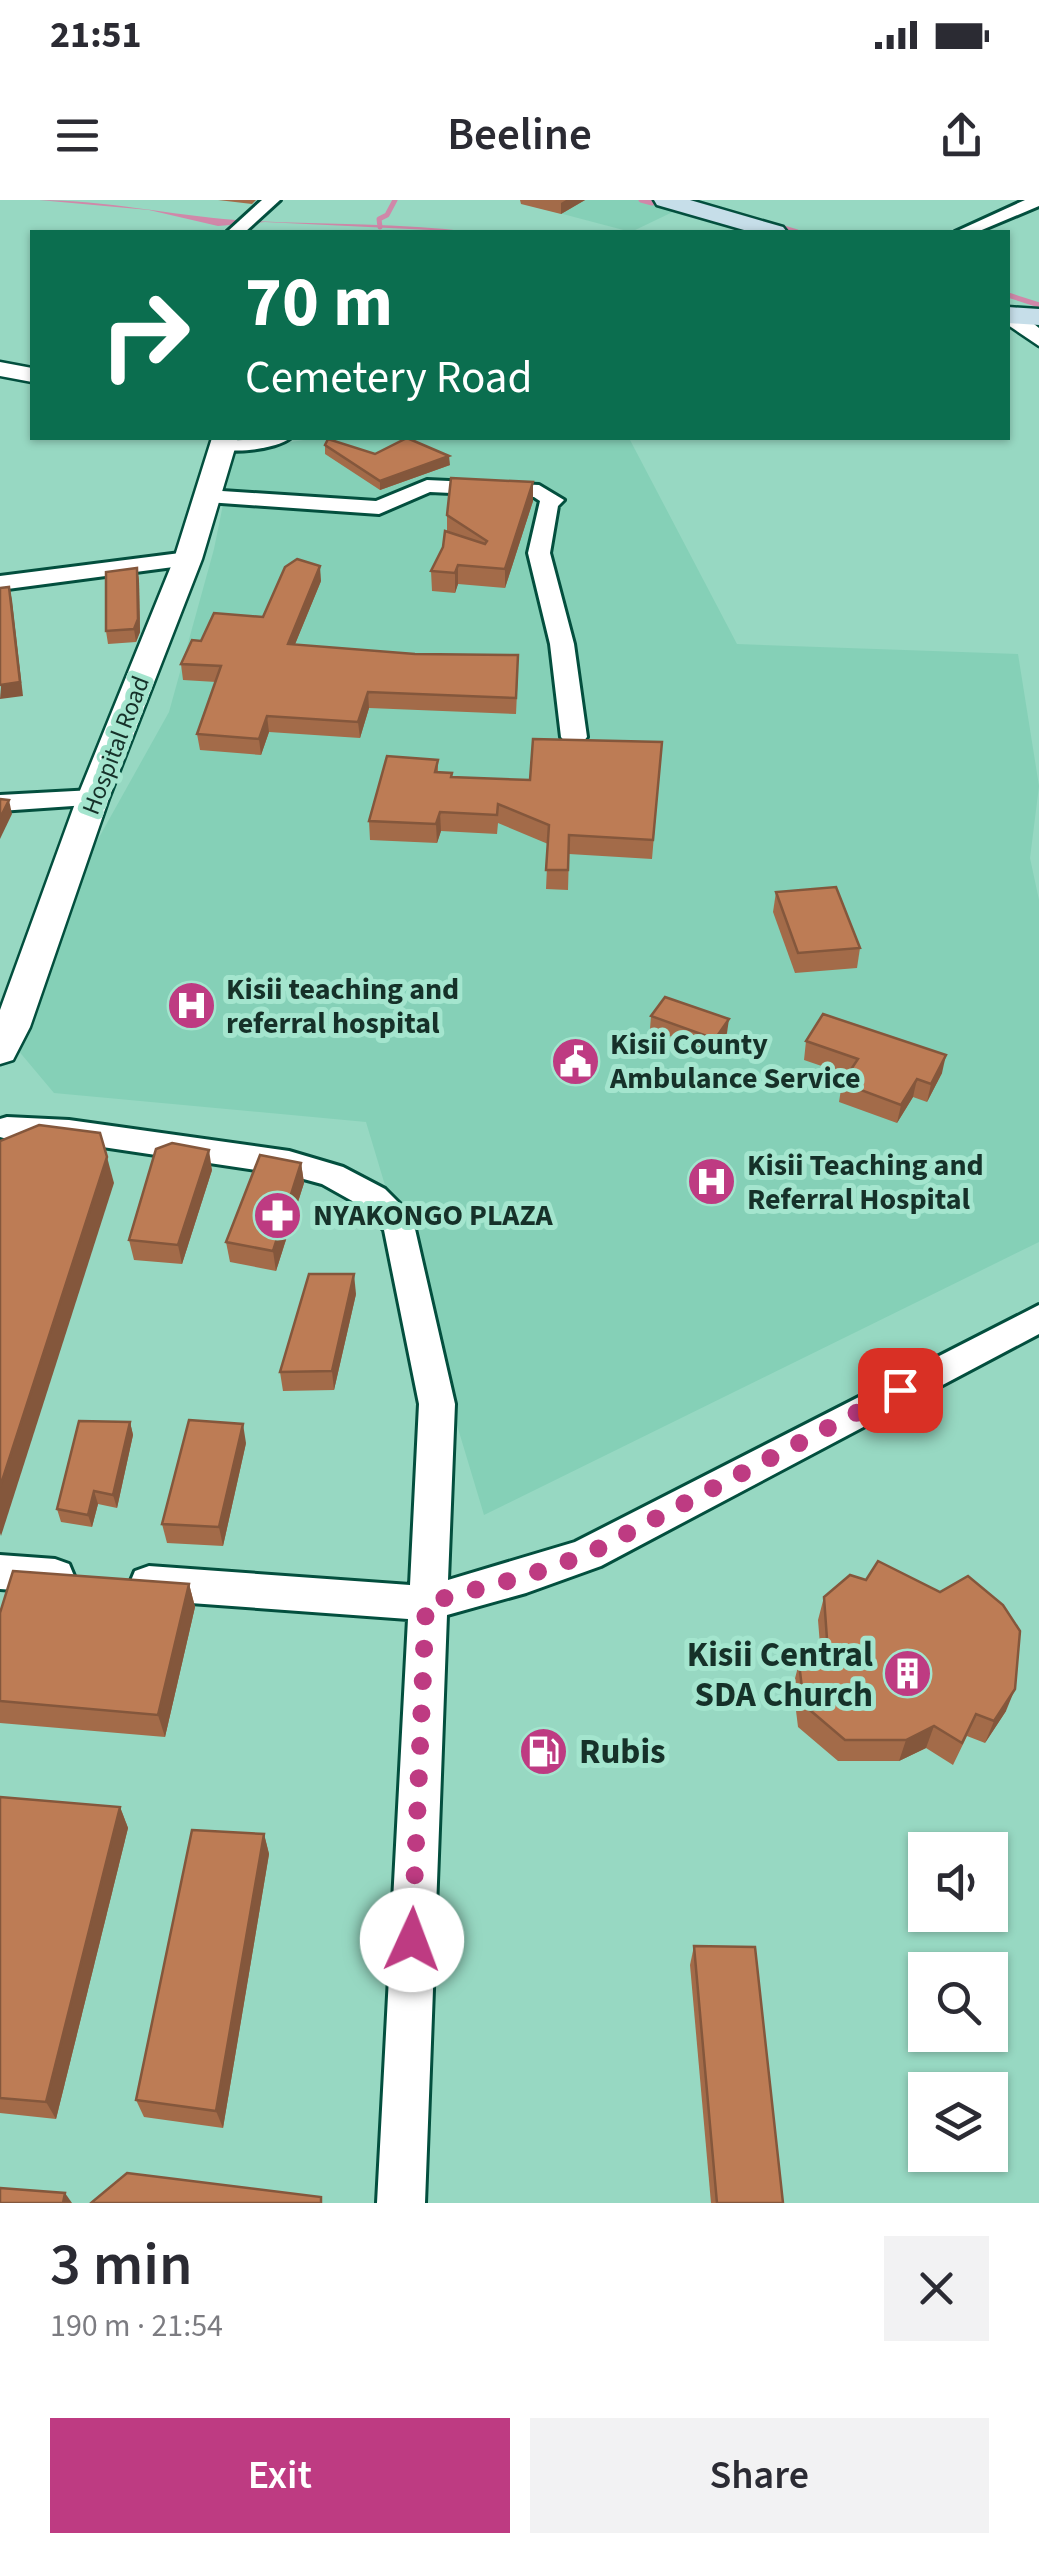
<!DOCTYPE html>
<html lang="en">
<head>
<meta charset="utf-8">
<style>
	body { margin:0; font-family:"Source Sans 3",sans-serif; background:#f2f2f3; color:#2b2b33; height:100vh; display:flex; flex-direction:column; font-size:38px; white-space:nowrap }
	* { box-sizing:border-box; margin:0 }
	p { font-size:32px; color:#7c7c81 }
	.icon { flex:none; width:55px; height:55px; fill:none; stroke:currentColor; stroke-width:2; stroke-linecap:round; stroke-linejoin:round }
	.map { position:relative; height:2003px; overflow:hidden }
	.panel { display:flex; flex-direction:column; background:#fff; flex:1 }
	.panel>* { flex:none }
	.banner { position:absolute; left:30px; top:30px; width:980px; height:210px; border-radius:0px; box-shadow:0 2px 8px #0004; background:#0b6e4f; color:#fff; overflow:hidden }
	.controls { position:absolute; left:908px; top:1632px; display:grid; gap:20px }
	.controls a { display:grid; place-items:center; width:100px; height:100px; border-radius:0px; background:#fff; box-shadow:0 2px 8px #0004; font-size:50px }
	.pin { position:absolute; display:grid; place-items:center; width:85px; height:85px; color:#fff; margin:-42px; border-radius:20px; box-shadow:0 5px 15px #0006 }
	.me { position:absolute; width:110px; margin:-55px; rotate:2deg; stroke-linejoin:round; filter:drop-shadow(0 0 8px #0008) }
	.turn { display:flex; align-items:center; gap:35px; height:210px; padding:0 50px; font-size:45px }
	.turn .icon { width:130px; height:130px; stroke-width:2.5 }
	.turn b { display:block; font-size:70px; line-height:85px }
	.round { display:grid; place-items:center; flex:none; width:105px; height:105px; border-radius:0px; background:#f2f2f3 }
	.overview { display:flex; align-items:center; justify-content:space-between; height:170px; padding:0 50px }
	h1 { font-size:60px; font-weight:600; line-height:75px }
	.primary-button { display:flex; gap:20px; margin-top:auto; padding:20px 50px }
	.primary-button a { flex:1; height:115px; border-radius:0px; background:#be3b82; color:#fff; font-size:40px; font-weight:600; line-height:115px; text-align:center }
	.primary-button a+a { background:#f2f2f3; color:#2b2b33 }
	.status { display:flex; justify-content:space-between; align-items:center; height:70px; padding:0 50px; background:#fff; direction:ltr }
	.status svg { height:28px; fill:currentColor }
	header { display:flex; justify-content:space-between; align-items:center; height:130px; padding:0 50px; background:#fff; font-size:45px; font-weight:600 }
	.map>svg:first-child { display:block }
</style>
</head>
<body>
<div class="status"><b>21:51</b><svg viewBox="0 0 49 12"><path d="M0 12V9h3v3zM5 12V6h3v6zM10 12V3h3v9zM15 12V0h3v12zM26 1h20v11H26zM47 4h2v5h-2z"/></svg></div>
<header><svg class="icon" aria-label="menu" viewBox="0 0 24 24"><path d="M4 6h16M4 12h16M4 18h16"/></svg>Beeline<svg class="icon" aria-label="share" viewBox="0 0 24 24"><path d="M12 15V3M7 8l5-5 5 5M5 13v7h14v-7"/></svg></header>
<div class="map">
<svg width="1039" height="2003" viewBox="0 0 1039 2003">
	<rect width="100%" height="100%" fill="#97d8c2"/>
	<g fill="#85d0b7">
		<path d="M 527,0 L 654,0 L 681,8 L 631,32 L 521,3 Z"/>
		<path d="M 318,238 L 629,238 L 737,444 L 1018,454 L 1039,586 L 1030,658 L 1039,700 L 1039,1042 L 484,1315 L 366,922 L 54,893 L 12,843 L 92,650 L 169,512 L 214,349 L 234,250 Z"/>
	</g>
	<path fill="#d088a9" d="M 39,0 C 105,0 170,15 236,20 C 315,25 394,22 472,32 L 265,22 L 218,26 L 149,10 Z"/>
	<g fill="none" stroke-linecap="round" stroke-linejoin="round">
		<g stroke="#d088a9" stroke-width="5">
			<path d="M 641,0 L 652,3"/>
			<path d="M 777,26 L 797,32"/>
			<path d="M 380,27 L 379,19 L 387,15 L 395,0"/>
			<path d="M 1008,95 L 1039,105"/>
		</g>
		<defs>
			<g id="minor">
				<path d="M 262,0 L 280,0 L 245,32 L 227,32 Z"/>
				<path d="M 1025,0 L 1039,0 L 1039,6 L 977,32 L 955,32 Z"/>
				<path d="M 290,238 C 277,249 226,256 213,245 L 216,241 Z"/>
				<path d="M 427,280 L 539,285 L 564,300 L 558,306 L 550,353 L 574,444 L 587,537 L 583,542 L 565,542 L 561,537 L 550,444 L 528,353 L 540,301 L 534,297 L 430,292 L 379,314 L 207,302 L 196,296 L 207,290 L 376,301 Z"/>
				<path d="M 188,352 L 196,354 L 199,359 L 196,364 L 0,390 L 0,376 Z"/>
				<path d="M 93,590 L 102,592 L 106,598 L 102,604 L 0,611 L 0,595 Z"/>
				<path d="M 7,917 L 69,920 L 289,951 L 343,967 L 385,989 L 412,1016 L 455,1204 L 448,1380 L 575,1342 L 1039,1105 L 1039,1134 L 601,1366 L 526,1393 L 447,1415 L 425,2003 L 377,2003 L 408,1419 L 149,1400 L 135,1395 L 130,1383 L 135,1371 L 149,1366 L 410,1385 L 419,1204 L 384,1030 L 363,1007 L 322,984 L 289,975 L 69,942 L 7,939 L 0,937 L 0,919 Z"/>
				<path d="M 0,1355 L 55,1359 L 69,1364 L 74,1376 L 69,1388 L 55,1393 L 0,1389 Z"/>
			</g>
			<g id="tertiary">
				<path d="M 1008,111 L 1019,112 L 1039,128 L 1039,146 L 1008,125 Z"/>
				<path d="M 0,162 L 32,168 L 32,182 L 0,176 Z"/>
				<path d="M 212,238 L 238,238 L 202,359 L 109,598 L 30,827 L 13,860 L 0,864 L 0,810 L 77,598 L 174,359 Z"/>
			</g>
			<g id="secondary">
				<path d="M 654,0 L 690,0 L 783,27 L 787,32 L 751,32 L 657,5 Z"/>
				<path d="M 1008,107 L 1039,109 L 1039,125 L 1008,123 Z"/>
			</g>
		</defs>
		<use href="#minor" stroke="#034f3e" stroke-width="6"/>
		<use href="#tertiary" stroke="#034f3e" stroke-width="5"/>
		<use href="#secondary" stroke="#034f3e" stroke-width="5"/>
		<use href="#minor" fill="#fff" fill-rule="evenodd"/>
		<use href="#tertiary" fill="#fff" fill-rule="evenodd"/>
		<use href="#secondary" fill="#c6dee9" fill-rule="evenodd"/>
	</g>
	<g fill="#a36b49">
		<path d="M 218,0 L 256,0 L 252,4 Z"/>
		<path d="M 520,0 L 585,0 L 561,14 L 521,4 Z"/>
		<path d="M 325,245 L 375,254 L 450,265 L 380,290 L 325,254 Z"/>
		<path d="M 533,282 L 533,301 L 505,388 L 458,384 L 455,393 L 432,391 L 431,371 L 443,347 L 447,332 L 447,315 Z"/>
		<path d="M 137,368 L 139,381 L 140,432 L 136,442 L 108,444 L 106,431 Z"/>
		<path d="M 321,381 L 295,444 L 518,471 L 516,514 L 369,508 L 360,538 L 269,532 L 261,555 L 200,550 L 197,534 L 216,482 L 183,480 L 181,464 L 201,441 L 263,417 Z"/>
		<path d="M 662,542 L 652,659 L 569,654 L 568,690 L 546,689 L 548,644 L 498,623 L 497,634 L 441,631 L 437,643 L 370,640 L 369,621 L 438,560 L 438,572 L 452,573 L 452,577 L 530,580 Z"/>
		<path d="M 776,692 L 860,748 L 857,768 L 795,773 L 773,712 Z"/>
		<path d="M 651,816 L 727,833 L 714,852 L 650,829 Z"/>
		<path d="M 806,841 L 942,873 L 927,902 L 913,897 L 897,923 L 839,902 L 842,883 L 848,875 L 804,860 Z"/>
		<path d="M 301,963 L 304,983 L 276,1071 L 230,1062 L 226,1042 Z"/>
		<path d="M 212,970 L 182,1064 L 134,1060 L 129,1040 Z"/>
		<path d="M 356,1094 L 334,1190 L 283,1191 L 280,1172 Z"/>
		<path d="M 130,1222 L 133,1235 L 117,1308 L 98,1304 L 92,1327 L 61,1322 L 57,1309 Z"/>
		<path d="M 246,1243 L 223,1346 L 167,1343 L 162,1324 Z"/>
		<path d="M 189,1384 L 195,1407 L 165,1537 L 0,1523 L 0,1413 Z"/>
		<path d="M 824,1397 L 1006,1511 L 985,1543 L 967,1536 L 953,1565 L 926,1548 L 899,1561 L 838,1561 L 798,1527 L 793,1486 L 799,1463 L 820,1445 L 818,1420 Z"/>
		<path d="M 0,1597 L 120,1607 L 128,1628 L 56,1919 L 0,1913 Z"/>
		<path d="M 264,1634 L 269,1654 L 223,1928 L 144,1917 L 136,1900 Z"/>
		<path d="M 694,1746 L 783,2003 L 711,2003 L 690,1765 Z"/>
	</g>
	<g fill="#84573c">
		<path d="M 566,0 L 585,0 L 561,14 L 561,3 Z"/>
		<path d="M 449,256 L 450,265 L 380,290 L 380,281 Z"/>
		<path d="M 533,282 L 533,301 L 505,388 L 505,369 Z"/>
		<path d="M 458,365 L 458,384 L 455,393 L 455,373 Z"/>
		<path d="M 320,366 L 321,381 L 289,459 L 288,444 Z"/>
		<path d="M 137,368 L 139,381 L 140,432 L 136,442 L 134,429 Z"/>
		<path d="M 9,387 L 12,400 L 23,496 L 0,499 Z"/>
		<path d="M 368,492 L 369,508 L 360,538 L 358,522 Z"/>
		<path d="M 267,516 L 269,532 L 261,555 L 259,539 Z"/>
		<path d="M 9,600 L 12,614 L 0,639 L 0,618 Z"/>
		<path d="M 440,612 L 441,631 L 437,643 L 436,624 Z"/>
		<path d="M 729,819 L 727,833 L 714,852 L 715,839 Z"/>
		<path d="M 946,855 L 942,873 L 927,902 L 931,884 Z"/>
		<path d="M 917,879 L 913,897 L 897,923 L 901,905 Z"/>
		<path d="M 209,950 L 212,970 L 182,1064 L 178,1045 Z"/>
		<path d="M 107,957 L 114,983 L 1,1336 L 0,1333 L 0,1287 Z"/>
		<path d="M 301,963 L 304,983 L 276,1071 L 273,1051 Z"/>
		<path d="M 354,1074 L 356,1094 L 334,1190 L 332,1171 Z"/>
		<path d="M 130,1222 L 133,1235 L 117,1308 L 113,1295 Z"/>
		<path d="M 243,1224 L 246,1243 L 223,1346 L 219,1327 Z"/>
		<path d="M 94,1291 L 98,1304 L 92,1327 L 88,1315 Z"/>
		<path d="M 189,1384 L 195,1407 L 165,1537 L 158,1515 Z"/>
		<path d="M 1015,1489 L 1006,1511 L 985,1543 L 994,1521 Z"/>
		<path d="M 934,1526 L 926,1548 L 899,1561 L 906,1540 Z"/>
		<path d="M 120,1607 L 128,1628 L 56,1919 L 46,1902 Z"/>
		<path d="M 264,1634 L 269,1654 L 223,1928 L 216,1911 Z"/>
		<path d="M 65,1993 L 72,2003 L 63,2003 Z"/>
	</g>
	<g fill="#bd7c55" stroke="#84573c" stroke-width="2.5">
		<path d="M 407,238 L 449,256 L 380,281 L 325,245 L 328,239 L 375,254 Z"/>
		<path d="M 451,278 L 533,282 L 505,369 L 458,365 L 455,373 L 431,371 L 443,347 L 445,331 L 485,344 L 487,341 L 447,315 Z"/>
		<path d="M 297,359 L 320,366 L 288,444 L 415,454 L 518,455 L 516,498 L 368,492 L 358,522 L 267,516 L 259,539 L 197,534 L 221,466 L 181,464 L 192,440 L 201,441 L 214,413 L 263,417 L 285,367 Z"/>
		<path d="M 137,368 L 138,419 L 134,429 L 106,431 L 106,372 Z"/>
		<path d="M 9,387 L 20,482 L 0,485 L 0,388 Z"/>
		<path d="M 533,539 L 662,542 L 653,640 L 569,635 L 568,670 L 546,670 L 549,625 L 498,604 L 497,615 L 440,612 L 436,624 L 369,621 L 387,556 L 438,560 L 435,572 L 452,573 L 451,577 L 530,580 Z"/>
		<path d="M 0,599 L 9,600 L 0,618 Z"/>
		<path d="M 836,687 L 860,748 L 798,753 L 776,692 Z"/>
		<path d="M 665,797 L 729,819 L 715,839 L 651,816 Z"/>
		<path d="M 823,814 L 946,855 L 931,884 L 917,879 L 901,905 L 842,883 L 858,859 L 806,841 Z"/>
		<path d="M 39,925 L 100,933 L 107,957 L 0,1287 L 0,941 Z"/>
		<path d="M 172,943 L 209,950 L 178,1045 L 129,1040 L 156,949 Z"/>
		<path d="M 260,955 L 301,963 L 273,1051 L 226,1042 Z"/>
		<path d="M 309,1074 L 354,1074 L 332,1171 L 280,1172 Z"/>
		<path d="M 189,1220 L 243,1224 L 219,1327 L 162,1324 Z"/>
		<path d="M 79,1221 L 130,1222 L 113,1295 L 94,1291 L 88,1315 L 57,1309 Z"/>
		<path d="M 878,1361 L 940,1392 L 968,1376 L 1003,1405 L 1020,1431 L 1015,1489 L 994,1521 L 976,1514 L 962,1543 L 934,1526 L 906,1540 L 845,1540 L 804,1505 L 799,1463 L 827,1439 L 824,1397 L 850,1375 L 866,1380 Z"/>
		<path d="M 13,1371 L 189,1384 L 158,1515 L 0,1501 L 0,1413 Z"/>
		<path d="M 0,1597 L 120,1607 L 46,1902 L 0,1898 Z"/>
		<path d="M 192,1630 L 264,1634 L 216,1911 L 136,1900 Z"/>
		<path d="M 694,1746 L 755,1747 L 783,2003 L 717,2003 Z"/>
		<path d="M 127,1973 L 321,1997 L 321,2003 L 91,2003 Z"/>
		<path d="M 0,1988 L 65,1993 L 63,2003 L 0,2003 Z"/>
	</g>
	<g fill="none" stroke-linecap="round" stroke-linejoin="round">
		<path stroke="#be3b82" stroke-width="18" stroke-dasharray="0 32.4" d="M 412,1740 L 426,1403 L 526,1376 L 588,1354 L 900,1190"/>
	</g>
	<defs>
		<symbol id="hospital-disc" viewBox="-11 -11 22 22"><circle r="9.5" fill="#be3b82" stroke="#a4e5ce"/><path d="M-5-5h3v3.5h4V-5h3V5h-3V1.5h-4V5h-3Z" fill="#fff"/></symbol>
		<symbol id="civic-disc" viewBox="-11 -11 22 22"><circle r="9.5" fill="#be3b82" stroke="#a4e5ce"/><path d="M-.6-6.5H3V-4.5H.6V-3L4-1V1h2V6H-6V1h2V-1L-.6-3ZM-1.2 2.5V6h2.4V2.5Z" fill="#fff"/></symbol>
		<symbol id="pharmacy-disc" viewBox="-11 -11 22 22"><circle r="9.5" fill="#be3b82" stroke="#a4e5ce"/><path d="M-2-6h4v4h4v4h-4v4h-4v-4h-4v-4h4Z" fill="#fff"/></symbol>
		<symbol id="building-disc" viewBox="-11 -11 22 22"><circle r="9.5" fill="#be3b82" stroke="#a4e5ce"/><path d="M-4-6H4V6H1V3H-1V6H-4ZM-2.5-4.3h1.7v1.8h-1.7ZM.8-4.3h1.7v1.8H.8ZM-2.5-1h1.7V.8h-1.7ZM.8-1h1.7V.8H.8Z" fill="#fff"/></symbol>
		<symbol id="fuel-disc" viewBox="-11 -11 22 22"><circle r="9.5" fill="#be3b82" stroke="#a4e5ce"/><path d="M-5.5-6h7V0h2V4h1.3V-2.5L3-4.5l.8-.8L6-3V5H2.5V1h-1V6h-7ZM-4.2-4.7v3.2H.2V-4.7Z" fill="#fff"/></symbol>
	</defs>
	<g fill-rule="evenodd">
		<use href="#hospital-disc" x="164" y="778" width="55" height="55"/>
		<use href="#civic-disc" x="548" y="834" width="55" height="55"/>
		<use href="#hospital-disc" x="684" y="954" width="55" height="55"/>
		<use href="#pharmacy-disc" x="250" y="988" width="55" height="55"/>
		<use href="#building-disc" x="880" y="1446" width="55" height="55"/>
		<use href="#fuel-disc" x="516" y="1524" width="55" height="55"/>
	</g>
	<g text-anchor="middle" stroke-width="10" stroke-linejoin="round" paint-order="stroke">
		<g font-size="25" fill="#163129" stroke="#a4e5ce">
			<text transform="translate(115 545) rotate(-69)" y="9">Hospital Road</text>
		</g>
		<g font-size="30" font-weight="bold" fill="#163129" stroke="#a4e5ce" text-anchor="start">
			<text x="226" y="799">Kisii teaching and<tspan x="226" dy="34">referral hospital</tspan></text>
			<text x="610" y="854">Kisii County<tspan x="610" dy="34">Ambulance Service</tspan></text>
			<text x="747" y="975">Kisii Teaching and<tspan x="747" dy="34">Referral Hospital</tspan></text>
			<text x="313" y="1025">NYAKONGO PLAZA</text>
		</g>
		<g font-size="35" font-weight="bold" fill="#163129" stroke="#a4e5ce" text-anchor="end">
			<text x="873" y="1466">Kisii Central<tspan x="873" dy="40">SDA Church</tspan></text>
			<text x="579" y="1563" text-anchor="start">Rubis</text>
		</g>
	</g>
</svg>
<div class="controls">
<a><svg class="icon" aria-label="sound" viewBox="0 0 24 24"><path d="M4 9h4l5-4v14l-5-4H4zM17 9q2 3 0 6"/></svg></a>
<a><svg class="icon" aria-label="search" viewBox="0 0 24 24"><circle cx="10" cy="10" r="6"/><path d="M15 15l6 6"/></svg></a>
<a><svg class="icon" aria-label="layers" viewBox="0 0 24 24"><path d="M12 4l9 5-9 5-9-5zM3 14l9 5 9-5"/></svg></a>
</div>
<div class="pin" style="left:900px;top:1190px;background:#d93025"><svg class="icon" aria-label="arrive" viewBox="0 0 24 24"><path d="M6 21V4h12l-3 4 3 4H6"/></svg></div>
<svg class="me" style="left:412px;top:1740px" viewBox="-20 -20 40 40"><circle r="19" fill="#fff"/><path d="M0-13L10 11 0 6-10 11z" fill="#be3b82"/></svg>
<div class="banner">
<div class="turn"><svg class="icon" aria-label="right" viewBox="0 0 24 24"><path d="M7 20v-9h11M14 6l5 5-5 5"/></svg><div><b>70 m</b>Cemetery Road</div></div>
</div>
</div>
<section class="panel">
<div class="overview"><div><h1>3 min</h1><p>190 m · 21:54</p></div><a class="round"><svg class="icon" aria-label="close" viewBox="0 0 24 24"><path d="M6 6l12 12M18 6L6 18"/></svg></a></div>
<div class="primary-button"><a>Exit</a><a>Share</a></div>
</section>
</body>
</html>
